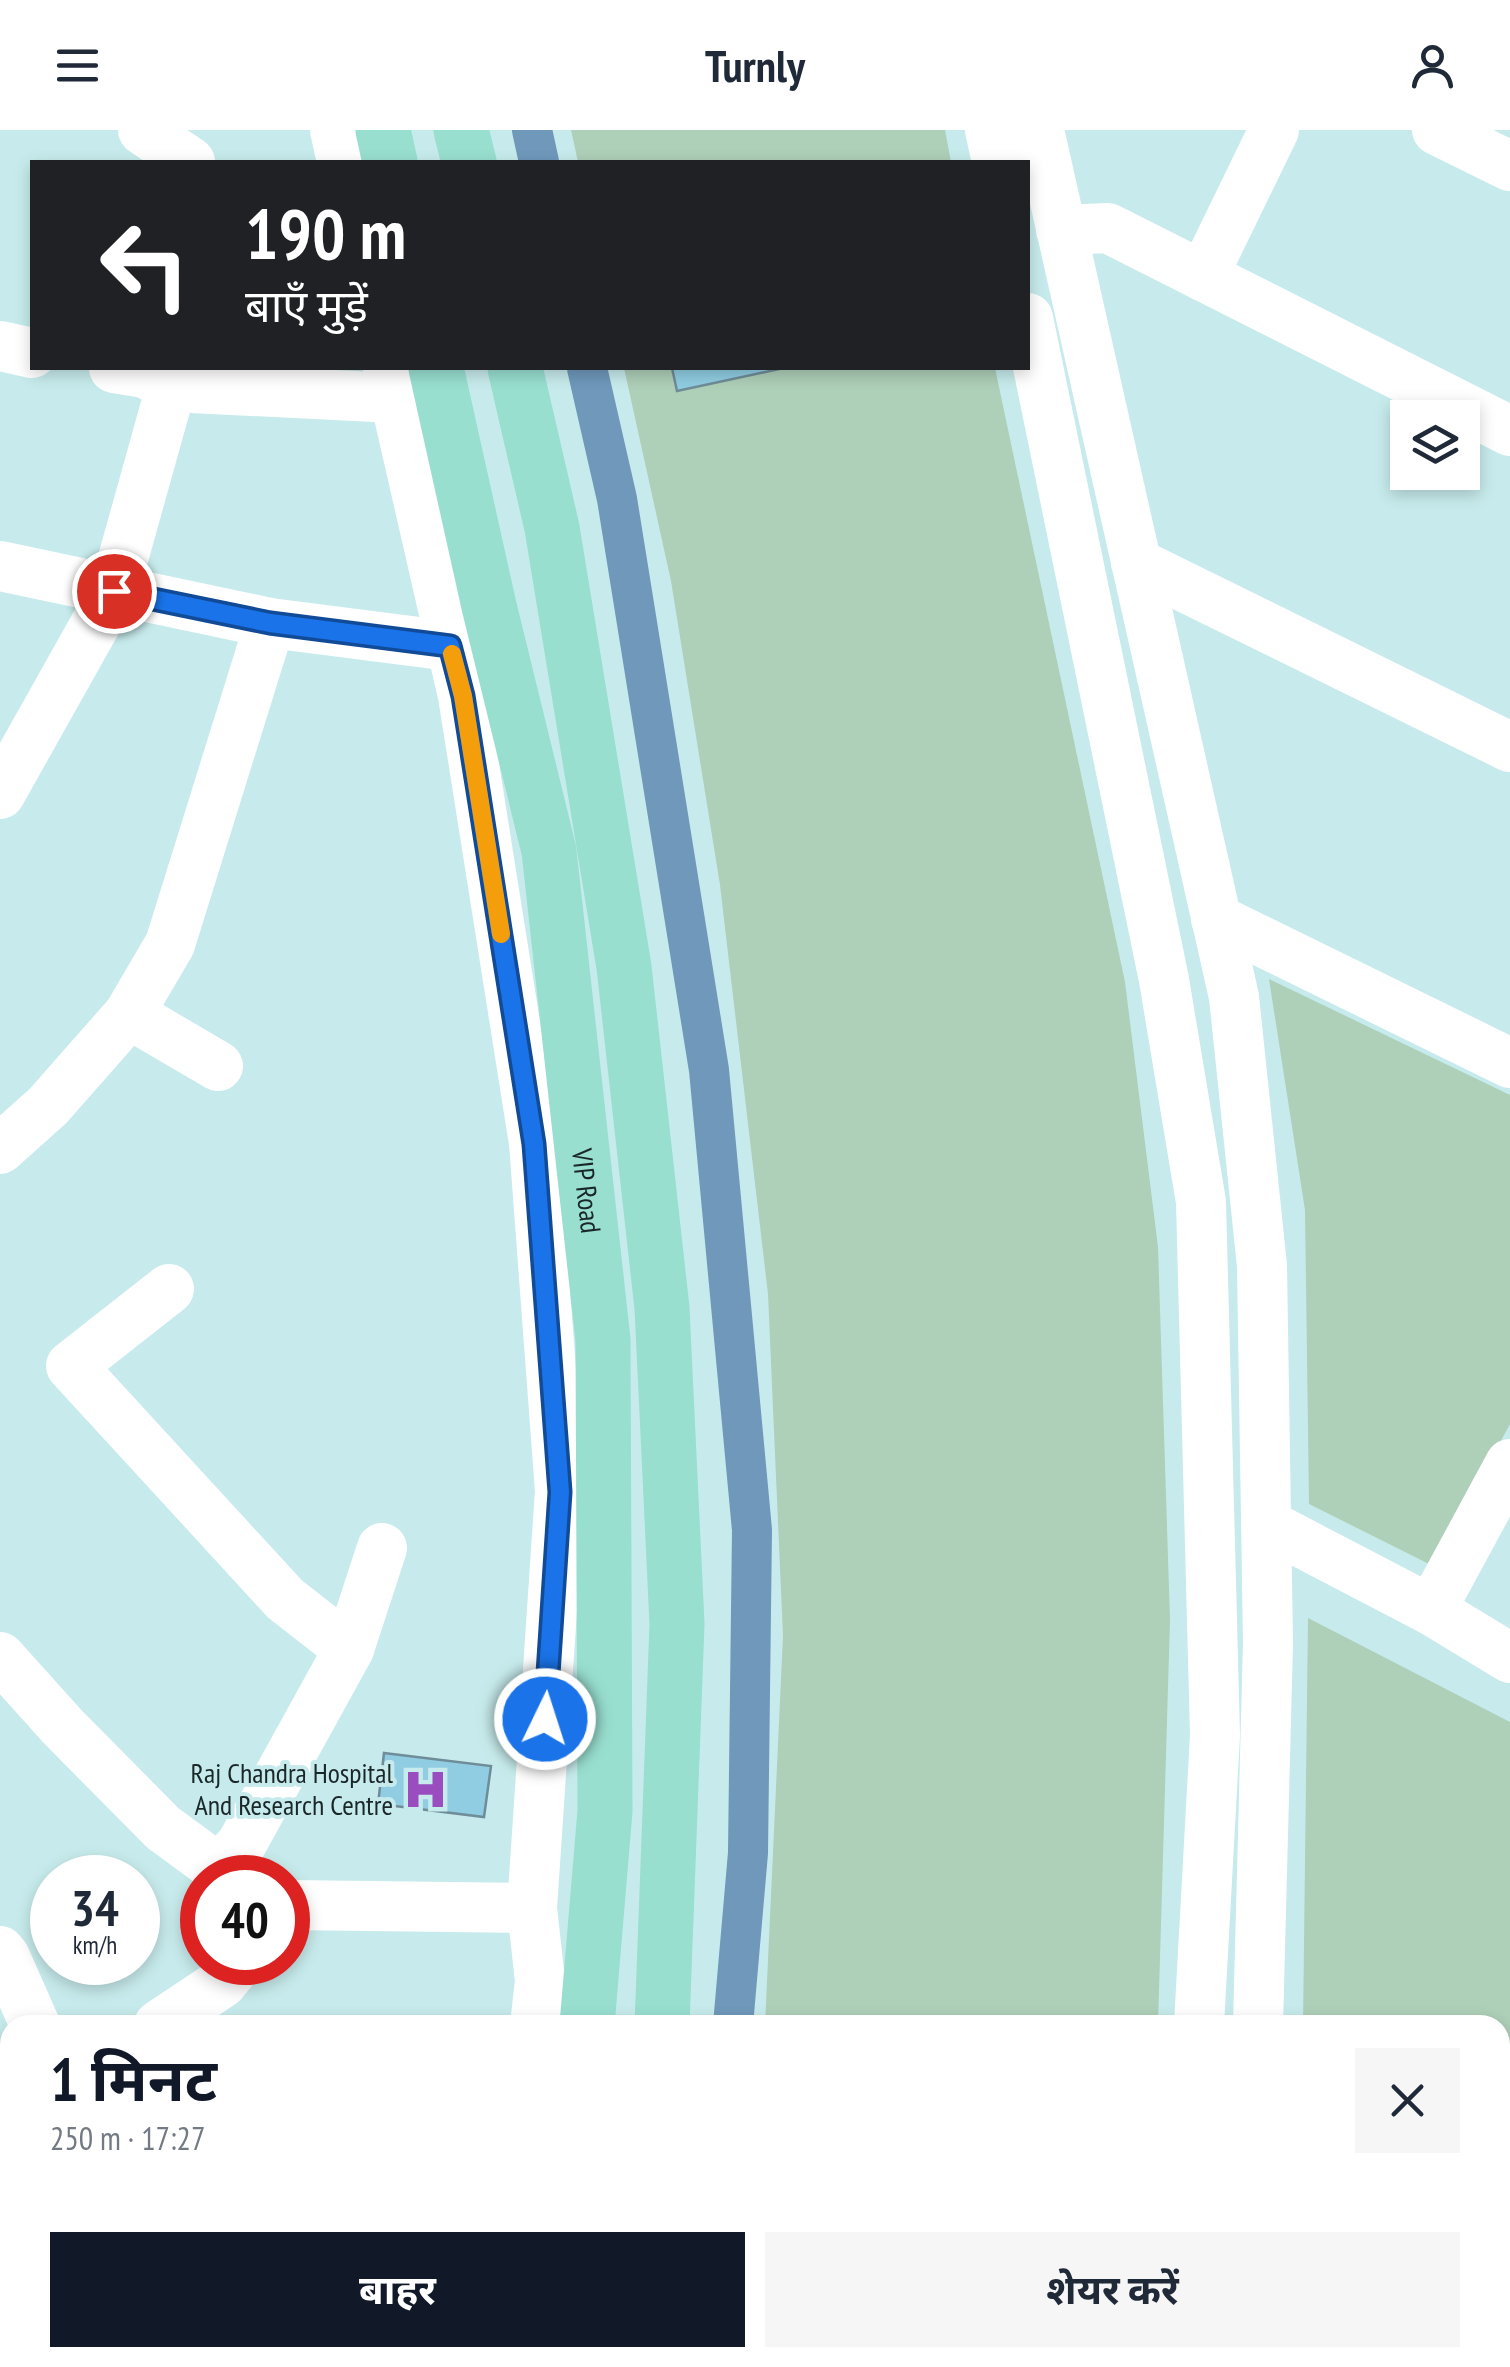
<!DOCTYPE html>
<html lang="hi">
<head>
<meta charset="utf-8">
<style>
	body { margin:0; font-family:"PT Sans Narrow","Noto Sans Devanagari",sans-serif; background:#f6f6f7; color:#1f2937; height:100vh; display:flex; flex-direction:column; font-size:38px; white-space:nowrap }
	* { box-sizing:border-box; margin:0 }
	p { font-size:32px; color:#747a83 }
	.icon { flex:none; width:55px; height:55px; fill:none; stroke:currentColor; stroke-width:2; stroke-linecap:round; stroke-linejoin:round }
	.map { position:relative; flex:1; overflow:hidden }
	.sheet { position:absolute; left:0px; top:1885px; width:1510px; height:352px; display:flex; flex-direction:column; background:#fff; border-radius:30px 30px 0 0; box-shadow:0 5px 15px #0003 }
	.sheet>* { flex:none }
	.guide { position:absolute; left:30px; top:30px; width:1000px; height:210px; border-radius:0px; box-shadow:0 5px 15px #0003; background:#202124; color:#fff; overflow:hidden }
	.buttons { position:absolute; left:1390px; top:270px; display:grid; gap:20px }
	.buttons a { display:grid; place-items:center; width:90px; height:90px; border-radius:0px; background:#fff; box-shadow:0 5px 15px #0003; font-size:50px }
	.speed { position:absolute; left:30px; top:1725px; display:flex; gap:20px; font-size:50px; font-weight:700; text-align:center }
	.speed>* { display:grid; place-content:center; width:130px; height:130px; border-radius:50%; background:#fff; box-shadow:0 5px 15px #0003; line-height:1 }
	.speed small { font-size:25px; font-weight:400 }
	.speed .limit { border:15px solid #d22; background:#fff; color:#111 }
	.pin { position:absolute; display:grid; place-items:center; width:85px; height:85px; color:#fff; margin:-42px; border:5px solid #fff; border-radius:50%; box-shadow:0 2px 10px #0007 }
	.me { position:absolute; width:110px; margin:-55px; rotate:4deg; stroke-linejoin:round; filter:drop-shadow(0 0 8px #0008) }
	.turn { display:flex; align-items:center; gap:35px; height:210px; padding:0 50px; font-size:45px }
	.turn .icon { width:130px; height:130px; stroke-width:2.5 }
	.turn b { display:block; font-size:70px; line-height:85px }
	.round { display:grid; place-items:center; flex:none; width:105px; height:105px; border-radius:0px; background:#f6f6f7 }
	.head { display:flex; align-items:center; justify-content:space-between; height:170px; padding:0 50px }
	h1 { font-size:60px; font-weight:700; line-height:75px; color:#111827 }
	.cta { display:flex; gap:20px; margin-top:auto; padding:20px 50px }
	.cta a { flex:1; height:115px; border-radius:0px; background:#111827; color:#fff; font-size:40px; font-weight:700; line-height:115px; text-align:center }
	.cta a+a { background:#f6f6f7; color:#1f2937 }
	header { display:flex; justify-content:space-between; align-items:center; height:130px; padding:0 50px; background:#fff; font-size:45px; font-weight:700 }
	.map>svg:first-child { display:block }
</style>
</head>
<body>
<header><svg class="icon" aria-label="menu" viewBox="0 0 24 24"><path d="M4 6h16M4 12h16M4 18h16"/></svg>Turnly<svg class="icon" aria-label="person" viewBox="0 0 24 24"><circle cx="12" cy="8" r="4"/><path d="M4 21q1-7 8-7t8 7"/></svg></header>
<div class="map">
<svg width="1510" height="2237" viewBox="0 0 1510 2237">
	<rect width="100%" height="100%" fill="#c7ebec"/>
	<g fill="#aecfb8">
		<path d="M 571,0 L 945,0 L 951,32 L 578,32 Z"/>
		<path d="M 624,238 L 995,238 L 1125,852 L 1158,1117 L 1170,1490 L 1158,1895 L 765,1895 L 783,1506 L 768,1164 L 720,755 L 671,451 Z"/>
		<path d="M 1269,849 L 1510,965 L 1510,1294 L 1433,1436 L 1309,1374 L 1305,1080 Z"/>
		<path d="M 1308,1488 L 1510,1592 L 1510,2237 L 1276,2237 L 1277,2228 L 1500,2228 L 1500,1895 L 1303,1895 Z"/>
		<path d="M 729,2228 L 1132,2228 L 1131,2237 L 727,2237 Z"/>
	</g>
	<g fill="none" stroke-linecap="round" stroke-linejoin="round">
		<g stroke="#6f98bb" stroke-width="40">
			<path d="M 532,0 L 539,32"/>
			<path d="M 587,238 L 617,369 L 709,940 L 752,1400 L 748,1723 L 733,1895"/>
			<path d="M 693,2237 L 694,2228"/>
		</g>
	</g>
	<g fill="#90cde2" stroke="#6f8d98" stroke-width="2.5">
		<path d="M 672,238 L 784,238 L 677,261 Z"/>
		<path d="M 384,1623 L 491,1636 L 484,1687 L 378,1674 Z"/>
	</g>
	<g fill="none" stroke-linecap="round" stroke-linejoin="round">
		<g stroke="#fff" stroke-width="50">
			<path d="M 143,0 L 190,32"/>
			<path d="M 335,0 L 342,32"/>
			<path d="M 990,0 L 997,32"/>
			<path d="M 1039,0 L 1234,867 L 1262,1136 L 1268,1513 L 1258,1895"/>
			<path d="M 1437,0 L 1510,36"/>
			<path d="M 1061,100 L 1108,98 L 1510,301"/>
			<path d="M 1203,146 L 1274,0"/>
			<path d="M 1028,188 L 1164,850 L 1201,1072 L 1215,1605 L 1199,1895"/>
			<path d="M 0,216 L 32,223"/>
			<path d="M 114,238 L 145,243 L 171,257 L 395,268"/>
			<path d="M 388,238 L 463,566 L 534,1013 L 560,1361 L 532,1778 L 540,1851 L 535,1895"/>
			<path d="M 1136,433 L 1510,617"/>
			<path d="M 0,436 L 270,493 L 450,516"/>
			<path d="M 0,664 L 114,461 L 171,257"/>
			<path d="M 1216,789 L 1510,933"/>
			<path d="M 129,884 L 218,936"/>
			<path d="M 0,1019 L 48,976 L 129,884 L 170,814 L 270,493"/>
			<path d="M 169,1159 L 71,1236 L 285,1469 L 349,1519"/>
			<path d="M 1266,1394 L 1431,1480 L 1510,1528"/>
			<path d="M 1431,1480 L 1510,1334"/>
			<path d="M 0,1527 L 63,1597 L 163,1698 L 231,1748"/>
			<path d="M 219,1739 L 241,1715 L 349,1519 L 382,1418"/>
			<path d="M 288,1775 L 532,1778"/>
			<path d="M 0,1821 L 5,1827 L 35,1895"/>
			<path d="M 159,1895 L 222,1853 L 239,1832"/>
			<path d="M 0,1964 L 10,1961"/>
			<path d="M 494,2237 L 495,2228"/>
			<path d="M 1181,2237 L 1181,2228"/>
			<path d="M 1236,2237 L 1237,2228"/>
		</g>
		<g stroke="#98dfd0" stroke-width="55">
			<path d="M 383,0 L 390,32"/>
			<path d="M 461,0 L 469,32"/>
			<path id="s1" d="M 436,238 L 489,476 L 549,721 L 603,1210 L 605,1681 L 587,1895"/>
			<path d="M 515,238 L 552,398 L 624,837 L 662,1178 L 677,1494 L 662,1895"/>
			<path d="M 550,2237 L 552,2228"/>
			<path d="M 622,2237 L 623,2228"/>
		</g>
	</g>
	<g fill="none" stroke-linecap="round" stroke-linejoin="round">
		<defs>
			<path id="route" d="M 114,461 L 270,493 L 450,516 L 463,566 L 534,1014 L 560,1362 L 545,1589"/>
		</defs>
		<use href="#route" stroke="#114b97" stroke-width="25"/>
		<use href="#route" stroke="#1a73e8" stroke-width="18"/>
		<path stroke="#f59e0b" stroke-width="18" d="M 452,524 L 463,566 L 501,804"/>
	</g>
	<defs>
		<symbol id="hospital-bare" viewBox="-9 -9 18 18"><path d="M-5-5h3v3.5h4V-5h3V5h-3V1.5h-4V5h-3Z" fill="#994dbf" stroke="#c7ebec" stroke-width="2.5" paint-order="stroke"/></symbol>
	</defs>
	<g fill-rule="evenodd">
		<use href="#hospital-bare" x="394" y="1628" width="63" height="63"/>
	</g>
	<g text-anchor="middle" stroke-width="8" stroke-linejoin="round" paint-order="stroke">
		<g font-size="28" fill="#1a2728" stroke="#c7ebec">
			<text dy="10" stroke="none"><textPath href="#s1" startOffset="838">VIP Road</textPath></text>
		</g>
		<g font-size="28" fill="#1a2728" stroke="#c7ebec" text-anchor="end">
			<text x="393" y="1653">Raj Chandra Hospital<tspan x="393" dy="32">And Research Centre</tspan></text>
		</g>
	</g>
</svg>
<div class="buttons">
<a><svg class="icon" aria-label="layers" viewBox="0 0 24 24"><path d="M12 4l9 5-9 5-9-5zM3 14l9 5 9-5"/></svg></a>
</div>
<div class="speed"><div>34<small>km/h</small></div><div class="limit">40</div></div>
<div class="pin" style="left:114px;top:461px;background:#d93025"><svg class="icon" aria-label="arrive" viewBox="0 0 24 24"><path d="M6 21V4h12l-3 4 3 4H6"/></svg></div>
<svg class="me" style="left:545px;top:1589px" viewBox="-20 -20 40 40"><circle r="17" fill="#1a73e8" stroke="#fff" stroke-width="3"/><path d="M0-11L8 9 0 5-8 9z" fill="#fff"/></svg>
<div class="guide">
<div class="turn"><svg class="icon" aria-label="left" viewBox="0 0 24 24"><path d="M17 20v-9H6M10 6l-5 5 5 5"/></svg><div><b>190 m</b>बाएँ मुड़ें</div></div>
</div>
<section class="sheet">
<div class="head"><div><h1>1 मिनट</h1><p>250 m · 17:27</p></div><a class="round"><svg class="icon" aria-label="close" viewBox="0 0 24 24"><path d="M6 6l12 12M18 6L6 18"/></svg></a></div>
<div class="cta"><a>बाहर</a><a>शेयर करें</a></div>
</section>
</div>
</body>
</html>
